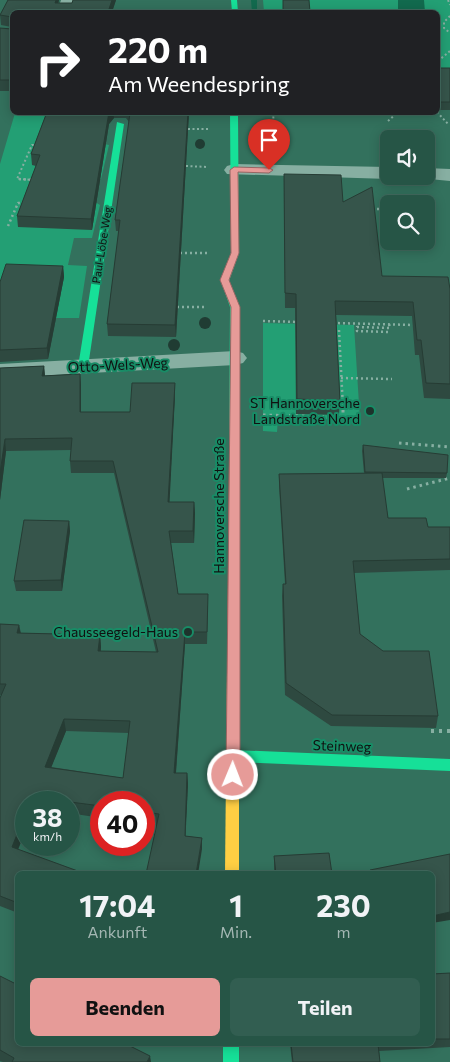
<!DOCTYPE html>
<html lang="de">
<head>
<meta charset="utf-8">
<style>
	body { margin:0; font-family:Commissioner,sans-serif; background:#325e51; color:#f1f3f6; height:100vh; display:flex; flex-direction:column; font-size:19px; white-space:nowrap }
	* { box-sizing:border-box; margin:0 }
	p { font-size:16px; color:#a4b7b3 }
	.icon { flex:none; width:28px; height:28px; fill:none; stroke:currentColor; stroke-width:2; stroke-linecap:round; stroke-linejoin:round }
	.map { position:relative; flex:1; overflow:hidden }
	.drawer { position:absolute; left:15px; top:871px; width:420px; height:175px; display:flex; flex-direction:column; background:#265546; border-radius:8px; box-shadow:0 2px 12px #0003,0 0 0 1px #426b5f }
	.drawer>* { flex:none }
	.banner { position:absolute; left:10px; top:10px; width:430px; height:105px; border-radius:8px; box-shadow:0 2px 12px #0003,0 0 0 1px #426b5f; background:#202124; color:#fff; overflow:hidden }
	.buttons { position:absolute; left:380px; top:130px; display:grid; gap:10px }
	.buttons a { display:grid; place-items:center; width:55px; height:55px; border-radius:8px; background:#265546; box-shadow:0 2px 12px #0003,0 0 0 1px #426b5f; font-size:25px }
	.speed { position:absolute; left:15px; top:791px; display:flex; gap:10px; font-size:25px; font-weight:700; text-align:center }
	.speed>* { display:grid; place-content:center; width:65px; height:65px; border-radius:50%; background:#265546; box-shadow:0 2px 12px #0003,0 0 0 1px #426b5f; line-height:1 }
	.speed small { font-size:12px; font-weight:400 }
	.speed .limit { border:8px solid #d22; background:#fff; color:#111 }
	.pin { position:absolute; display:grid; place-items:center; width:42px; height:42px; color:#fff; margin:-51px -21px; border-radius:50% 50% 50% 0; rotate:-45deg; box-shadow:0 0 5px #0007 }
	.pin .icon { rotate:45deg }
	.me { position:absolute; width:55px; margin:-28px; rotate:1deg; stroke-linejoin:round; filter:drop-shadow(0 0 4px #0008) }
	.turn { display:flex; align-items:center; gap:18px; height:105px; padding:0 15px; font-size:22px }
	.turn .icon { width:65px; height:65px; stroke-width:2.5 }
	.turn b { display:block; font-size:35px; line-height:42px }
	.eta { display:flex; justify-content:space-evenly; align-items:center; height:85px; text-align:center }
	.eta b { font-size:30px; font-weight:700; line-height:35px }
	.action { display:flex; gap:10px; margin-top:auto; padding:10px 15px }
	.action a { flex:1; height:58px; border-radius:8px; background:#e69b98; color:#111; font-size:20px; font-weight:700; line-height:58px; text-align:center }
	.action a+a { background:#325e51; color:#f1f3f6 }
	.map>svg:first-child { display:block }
</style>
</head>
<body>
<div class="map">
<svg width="450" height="1062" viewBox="0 0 450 1062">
	<rect width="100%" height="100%" fill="#33715d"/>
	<g fill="#239f74">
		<path d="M 263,0 L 450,0 L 450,72 L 438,70 L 438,12 L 264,12 Z"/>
		<path d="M 15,113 L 114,113 L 113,120 L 71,119 L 85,140 L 109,145 L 101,179 L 80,178 L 95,202 L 100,205 L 92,238 L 74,238 L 68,265 L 87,266 L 79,318 L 0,318 L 0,164 Z"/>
		<path d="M 263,323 L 354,325 L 360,420 L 278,418 L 277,432 L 263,431 Z"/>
	</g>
	<path fill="#126a4e" d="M 398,0 L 424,0 L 425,12 L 398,12 Z"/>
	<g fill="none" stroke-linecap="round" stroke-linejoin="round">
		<path fill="#126a4e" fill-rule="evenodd" d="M 251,0 L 257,0 L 257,12 L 252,12 Z"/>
		<g stroke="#87afa2" stroke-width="2" stroke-dasharray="2 2.5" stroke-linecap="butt">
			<path d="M 448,0 L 450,5"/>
			<path d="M 450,16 L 444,22 L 444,28 L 450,33"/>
			<path d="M 438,61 L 450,51"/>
			<path d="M 273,112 L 275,145"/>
			<path d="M 437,112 L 449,125"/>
			<path d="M 388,121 L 398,112"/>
			<path d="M 188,129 L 209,129"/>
			<path d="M 260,145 L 275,145"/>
			<path d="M 186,166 L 208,167"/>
			<path d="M 34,180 L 17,179 L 32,145 L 38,145"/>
		</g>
		<g stroke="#87afa2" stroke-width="2.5" stroke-dasharray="2 3" stroke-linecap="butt">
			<path d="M 19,179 L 34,180"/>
			<path d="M 372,209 L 389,209"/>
			<path d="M 8,226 L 18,203 L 24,203"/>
			<path d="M 180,253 L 207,253"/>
			<path d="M 177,307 L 207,307"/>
			<path d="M 263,321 L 299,322"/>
			<path d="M 333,323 L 414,325"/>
			<path d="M 339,330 L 343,408"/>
			<path d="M 388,332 L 357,331 L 357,327 L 390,328 L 389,324"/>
			<path d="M 341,378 L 392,379"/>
		</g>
		<g stroke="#87afa2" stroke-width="3" stroke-dasharray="2.5 4" stroke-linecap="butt">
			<path d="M 263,415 L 343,417 L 343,407"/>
			<path d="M 399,443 L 450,447"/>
			<path d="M 407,489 L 450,478"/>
		</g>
		<path stroke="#87afa2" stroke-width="4" stroke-dasharray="3 5" stroke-linecap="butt" d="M 431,731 L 450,731"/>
		<g fill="#87afa2" fill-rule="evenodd">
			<path d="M 61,0 L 77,0 L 71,12 L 57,12 Z"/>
			<path d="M 234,164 L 389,167 L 389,176 L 396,176 L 389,179 L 227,174 L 224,170 L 227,166 Z"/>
			<path d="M 426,168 L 450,169 L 450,181 L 419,178 L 418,176 L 426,176 Z"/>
			<path d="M 235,351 L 243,353 L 247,358 L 243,363 L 235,365 L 0,378 L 0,364 Z"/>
		</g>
		<g fill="#16e098" fill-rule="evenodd">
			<path d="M 231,0 L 237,0 L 238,12 L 232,12 Z"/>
			<path d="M 230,112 L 238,112 L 239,253 L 229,281 L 240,307 L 239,457 L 234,460 L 229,457 L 230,307 L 221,281 L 231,253 Z"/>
			<path d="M 117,122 L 124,124 L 88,367 L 83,370 L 78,367 Z"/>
			<path d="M 233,750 L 450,759 L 450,771 L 233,762 L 228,760 L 226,756 L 228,752 Z"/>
			<rect x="223" y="1044" width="16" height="18"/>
		</g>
		<path fill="#ffcf43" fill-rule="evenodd" d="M 233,668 L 237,670 L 239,673 L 239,874 L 225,874 L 227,673 L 229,670 Z"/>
		<path fill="#f24e42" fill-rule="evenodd" d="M 234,454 L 239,457 L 239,673 L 237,676 L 233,678 L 229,676 L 227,673 L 229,457 Z"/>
	</g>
	<g fill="#203c33">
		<circle cx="257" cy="133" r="5"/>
		<circle cx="200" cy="144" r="5"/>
		<circle cx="205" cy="323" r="6"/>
		<circle cx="174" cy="345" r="6"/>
	</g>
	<g fill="#2e4940" fill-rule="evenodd">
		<path d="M 8,0 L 59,0 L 58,3 L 72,3 L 73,0 L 116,0 L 112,12 L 12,12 L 12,91 L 0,91 L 0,28 L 12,29 L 12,27 L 1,25 L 0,15 Z"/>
		<path d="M 439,68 L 450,68 L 450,110 L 439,110 L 438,75 Z"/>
		<path d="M 47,112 L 189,112 L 176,337 L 108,336 L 107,324 L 119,231 L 116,231 L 115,220 L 129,122 L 126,118 L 114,118 L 109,124 L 92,230 L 18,227 L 17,216 L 36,166 L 32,165 L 31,154 Z"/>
		<rect x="278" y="112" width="32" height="3"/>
		<path d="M 284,174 L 343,202 L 382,276 L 450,289 L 450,399 L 424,398 L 419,355 L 415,355 L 412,316 L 336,315 L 340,401 L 339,415 L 296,414 L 295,308 L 285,308 Z"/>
		<path d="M 63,266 L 64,277 L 48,359 L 0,362 L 0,282 Z"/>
		<path d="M 44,366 L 45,376 L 80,374 L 81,386 L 81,412 L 130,412 L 175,383 L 175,395 L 169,502 L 194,502 L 195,513 L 194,543 L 171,543 L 178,594 L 208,606 L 207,644 L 185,644 L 176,773 L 187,773 L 188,784 L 185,836 L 202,838 L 202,849 L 156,825 L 144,824 L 144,802 L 101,802 L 101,818 L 69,813 L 69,802 L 26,802 L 26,829 L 18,850 L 18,913 L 0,906 L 0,698 L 1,695 L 0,695 L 0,624 L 19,625 L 21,633 L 100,635 L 101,647 L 101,651 L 156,652 L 114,473 L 71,473 L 70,461 L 71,450 L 6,451 L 0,500 L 0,368 ZM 66,731 L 129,733 L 123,778 L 51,767 Z"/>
		<path d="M 363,445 L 447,473 L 446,478 L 382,478 L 388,518 L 428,527 L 450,529 L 450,570 L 354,573 L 360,634 L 438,716 L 436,728 L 331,726 L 285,695 L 282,596 L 283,584 L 285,584 L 279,485 L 279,474 L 364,473 L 362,451 Z"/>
		<path d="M 69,521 L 70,531 L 62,591 L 16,591 L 14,581 Z"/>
		<path d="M 274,856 L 332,874 L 274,874 Z"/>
		<path d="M 450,973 L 450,1047 L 379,1051 L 380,1062 L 292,1062 L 290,1044 L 432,1044 L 432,974 Z"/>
		<path d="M 0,976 L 151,1062 L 3,1062 L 0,1061 Z"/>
	</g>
	<g fill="#263c34">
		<path d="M 56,0 L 59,0 L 56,12 L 55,3 Z"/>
		<path d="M 112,0 L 116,0 L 112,12 L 108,12 Z"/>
		<path d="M 109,112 L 113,112 L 114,118 L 109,124 L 92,230 L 91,219 Z"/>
		<path d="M 188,112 L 189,112 L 176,337 L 175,325 Z"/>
		<path d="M 63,266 L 64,277 L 48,359 L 47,348 Z"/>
		<path d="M 44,366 L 45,377 L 42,376 Z"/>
		<path d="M 80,374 L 81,386 L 81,423 L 80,412 Z"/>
		<path d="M 175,383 L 175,395 L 169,513 L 168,502 Z"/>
		<path d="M 5,439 L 6,451 L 0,500 L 0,473 Z"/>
		<path d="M 194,502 L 195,513 L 194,543 L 193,531 Z"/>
		<path d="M 69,521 L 70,531 L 62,591 L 61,580 Z"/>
		<path d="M 19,625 L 21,637 L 17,633 Z"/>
		<path d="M 185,632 L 185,644 L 175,784 L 174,773 Z"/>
		<path d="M 100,635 L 101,647 L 99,663 L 98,651 Z"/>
		<path d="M 64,719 L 66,731 L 47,778 L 45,767 Z"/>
		<path d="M 187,773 L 188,784 L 185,847 L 185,836 Z"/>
		<path d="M 26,812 L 26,829 L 14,859 L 12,847 Z"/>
		<path d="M 202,838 L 202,849 L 198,874 L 196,874 Z"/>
		<path d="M 450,912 L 450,920 L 432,923 L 432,916 Z"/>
		<path d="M 150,1056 L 151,1062 L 147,1062 Z"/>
	</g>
	<g fill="#36554b" stroke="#263c34" fill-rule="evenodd">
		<path d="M 8,0 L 56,0 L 55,3 L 72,3 L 73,0 L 112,0 L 108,12 L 12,12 L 12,80 L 0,80 L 0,28 L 12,29 L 12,17 L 0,15 Z"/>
		<path d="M 283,0 L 309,0 L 310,12 L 283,12 Z"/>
		<path d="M 439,68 L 450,68 L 450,102 L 440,102 Z"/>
		<path d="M 47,112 L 109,112 L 91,219 L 17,216 L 40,155 L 31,154 Z"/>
		<path d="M 130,112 L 188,112 L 175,325 L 107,324 L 120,220 L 115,220 L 130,113 Z"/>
		<path d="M 284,174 L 341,175 L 343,202 L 372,187 L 382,276 L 448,277 L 450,289 L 450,384 L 426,383 L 421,340 L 417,340 L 413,302 L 335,301 L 340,401 L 297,399 L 296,294 L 285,293 Z"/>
		<path d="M 6,264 L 63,266 L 47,348 L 0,350 L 0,282 Z"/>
		<path d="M 44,366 L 42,376 L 80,374 L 80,412 L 130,412 L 132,383 L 175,383 L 168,502 L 194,502 L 193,531 L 169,531 L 178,594 L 208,594 L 207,632 L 185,632 L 174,773 L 187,773 L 185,836 L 202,838 L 196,874 L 146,874 L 159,814 L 144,812 L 144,802 L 101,802 L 101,806 L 32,797 L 30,802 L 26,802 L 26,812 L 12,847 L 86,874 L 18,874 L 18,903 L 0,896 L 0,698 L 6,684 L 0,684 L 0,624 L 19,625 L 17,633 L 100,635 L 98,651 L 158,652 L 113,461 L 70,461 L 72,438 L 5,439 L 0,473 L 0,368 ZM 64,719 L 130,721 L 123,778 L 45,767 Z"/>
		<path d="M 363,445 L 448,455 L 447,473 L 365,472 Z"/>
		<path d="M 382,473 L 388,518 L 426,518 L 428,527 L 450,527 L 450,559 L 353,561 L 360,634 L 383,651 L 429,651 L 438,716 L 332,715 L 286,683 L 283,584 L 286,584 L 279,474 Z"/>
		<path d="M 24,520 L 69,521 L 61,580 L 14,581 Z"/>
		<path d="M 329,853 L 332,874 L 276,874 L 274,856 Z"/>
		<path d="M 450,854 L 450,912 L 432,916 L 432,874 L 371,874 L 370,870 Z"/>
		<path d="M 450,973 L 450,1039 L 432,1039 L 432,974 Z"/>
		<path d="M 0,976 L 18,985 L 18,1044 L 126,1044 L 150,1056 L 147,1062 L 12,1062 L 14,1058 L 0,1050 Z"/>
		<path d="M 291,1044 L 378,1044 L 380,1062 L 293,1062 Z"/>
	</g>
	<path fill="#e69b98" stroke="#966563" d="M 234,167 L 269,168 L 273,170 L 269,173 L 238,172 L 239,253 L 229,280 L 240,307 L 240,775 L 238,779 L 233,781 L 228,779 L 226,775 L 231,307 L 220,280 L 231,253 L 230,170 Z"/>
	<g fill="#1d332c" stroke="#188c66" stroke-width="2">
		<circle cx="370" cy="411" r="5"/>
		<circle cx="188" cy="632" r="5"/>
	</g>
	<g text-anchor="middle" stroke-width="4" stroke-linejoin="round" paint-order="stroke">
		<g font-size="11" fill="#111" stroke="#188c66">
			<text transform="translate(102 245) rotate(-81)" y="4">Paul-Löbe-Weg</text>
		</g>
		<g font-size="14" fill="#111" stroke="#188c66">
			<text transform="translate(118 365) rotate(-3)" y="5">Otto-Wels-Weg</text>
			<text transform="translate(219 506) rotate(-90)" y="5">Hannoversche Straße</text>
			<text transform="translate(342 746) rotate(2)" y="5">Steinweg</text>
		</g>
		<g font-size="14" fill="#111" stroke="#188c66" text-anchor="end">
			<text x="360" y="408">ST Hannoversche<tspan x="360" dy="16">Landstraße Nord</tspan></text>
			<text x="178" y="637">Chausseegeld-Haus</text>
		</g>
	</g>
</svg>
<div class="buttons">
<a><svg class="icon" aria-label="sound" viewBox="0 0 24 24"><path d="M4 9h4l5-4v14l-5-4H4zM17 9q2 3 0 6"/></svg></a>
<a><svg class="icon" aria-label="search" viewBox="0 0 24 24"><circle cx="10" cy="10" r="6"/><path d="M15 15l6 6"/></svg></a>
</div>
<div class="speed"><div>38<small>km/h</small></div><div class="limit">40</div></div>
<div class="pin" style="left:269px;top:170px;background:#d93025"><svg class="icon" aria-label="arrive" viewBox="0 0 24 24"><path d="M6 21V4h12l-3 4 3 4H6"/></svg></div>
<svg class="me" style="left:233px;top:775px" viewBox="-20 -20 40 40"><circle r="17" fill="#e69b98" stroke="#fff" stroke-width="3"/><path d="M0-11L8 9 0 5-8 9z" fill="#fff"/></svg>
<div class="banner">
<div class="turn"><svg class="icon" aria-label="right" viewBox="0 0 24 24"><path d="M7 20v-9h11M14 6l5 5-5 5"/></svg><div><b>220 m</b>Am Weendespring</div></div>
</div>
<section class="drawer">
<div class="eta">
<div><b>17:04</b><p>Ankunft</p></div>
<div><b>1</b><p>Min.</p></div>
<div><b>230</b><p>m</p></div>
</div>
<div class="action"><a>Beenden</a><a>Teilen</a></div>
</section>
</div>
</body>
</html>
